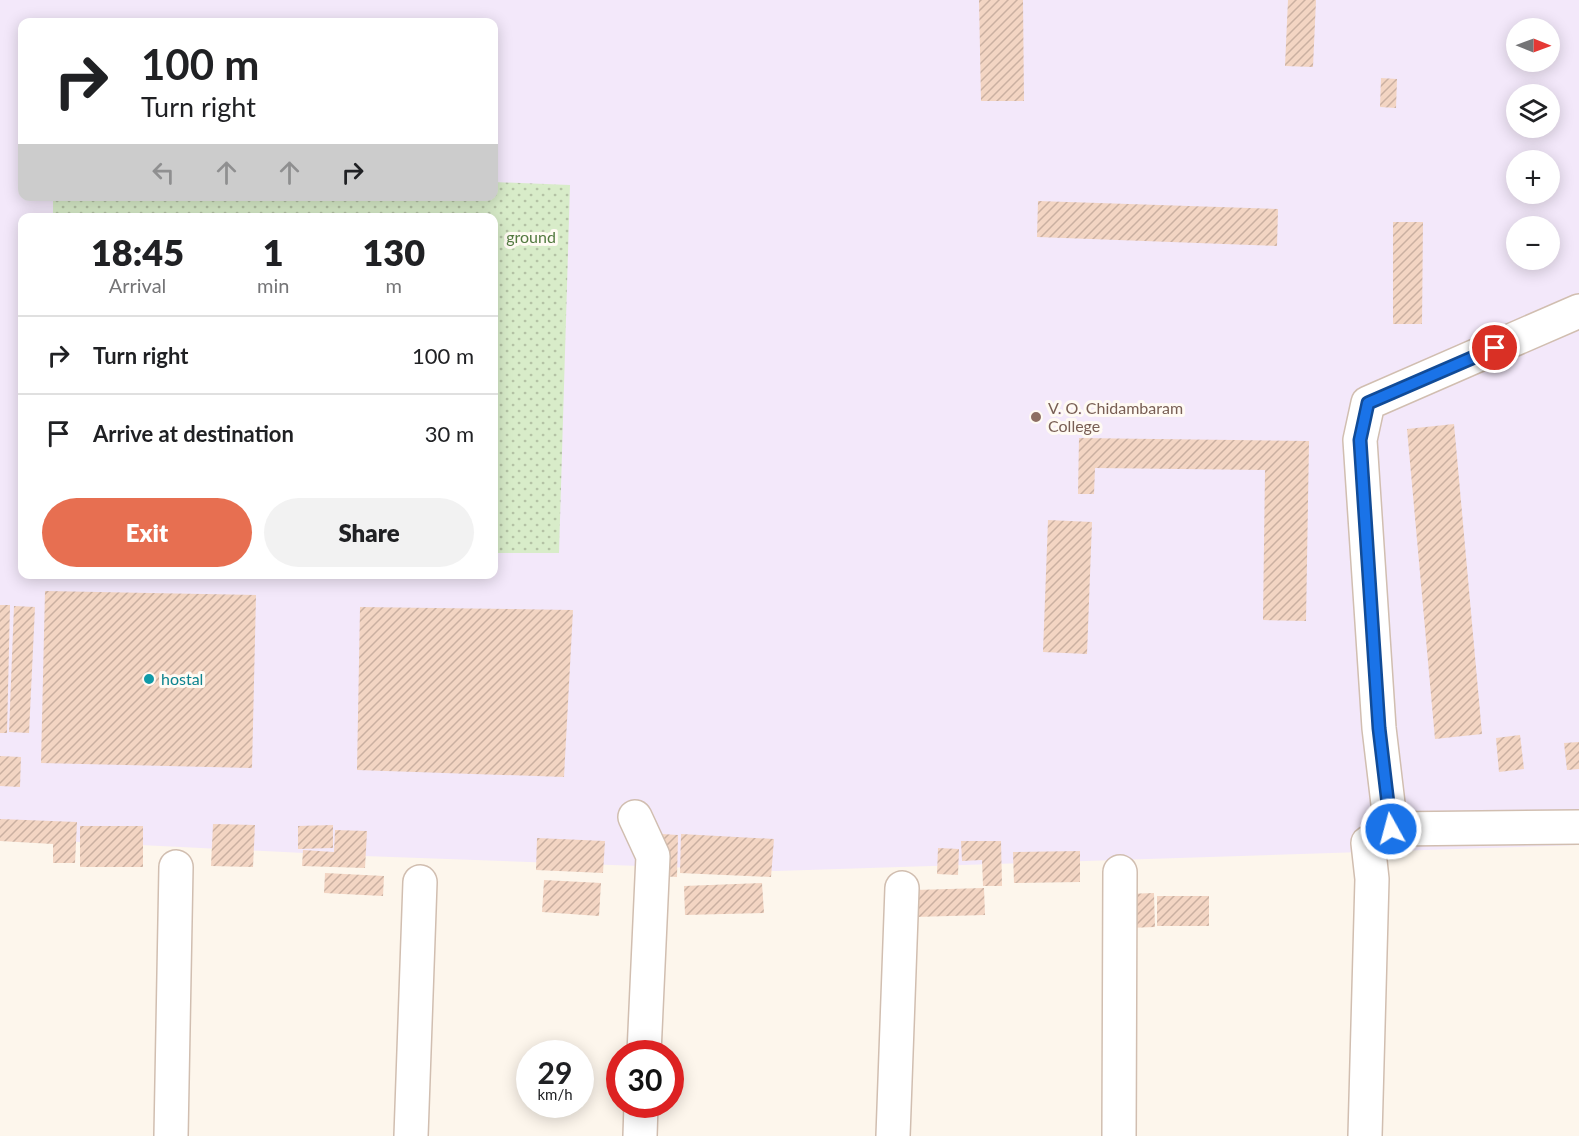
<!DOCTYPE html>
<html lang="en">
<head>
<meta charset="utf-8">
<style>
	body { margin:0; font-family:Lato,sans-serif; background:#f2f2f2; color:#202124; height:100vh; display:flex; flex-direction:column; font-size:22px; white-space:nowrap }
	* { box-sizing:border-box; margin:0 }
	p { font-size:20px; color:#757577 }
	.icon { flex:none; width:33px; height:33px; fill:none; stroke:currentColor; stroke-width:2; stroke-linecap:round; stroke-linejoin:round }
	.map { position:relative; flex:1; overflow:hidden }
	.details { position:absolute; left:18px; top:213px; width:480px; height:366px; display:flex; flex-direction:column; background:#fff; border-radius:12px; box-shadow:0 3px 15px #0003 }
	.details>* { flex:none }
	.guide { position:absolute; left:18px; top:18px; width:480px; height:183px; border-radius:12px; box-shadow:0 3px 15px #0003; background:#fff; color:#202124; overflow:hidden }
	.needle { width:39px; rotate:91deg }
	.tools { position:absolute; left:1506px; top:18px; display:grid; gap:12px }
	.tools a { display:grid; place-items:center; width:54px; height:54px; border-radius:50%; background:#fff; box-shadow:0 3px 15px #0003; font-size:30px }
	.speed { position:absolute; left:516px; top:1040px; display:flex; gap:12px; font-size:30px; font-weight:700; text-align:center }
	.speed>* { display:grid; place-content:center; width:78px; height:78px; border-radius:50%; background:#fff; box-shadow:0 3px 15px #0003; line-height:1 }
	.speed small { font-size:15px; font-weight:400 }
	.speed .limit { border:9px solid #d22; background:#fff; color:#111 }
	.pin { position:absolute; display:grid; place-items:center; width:51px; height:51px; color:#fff; margin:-26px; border:3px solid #fff; border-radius:50%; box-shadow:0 2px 6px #0007 }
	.me { position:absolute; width:66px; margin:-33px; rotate:353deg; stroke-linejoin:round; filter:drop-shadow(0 0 4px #0008) }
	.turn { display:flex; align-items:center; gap:21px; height:126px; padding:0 24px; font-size:27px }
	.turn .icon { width:78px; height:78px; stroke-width:2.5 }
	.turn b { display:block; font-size:42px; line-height:51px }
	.lanes { display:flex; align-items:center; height:57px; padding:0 24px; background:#0003; justify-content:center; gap:30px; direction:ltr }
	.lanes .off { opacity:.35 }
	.eta { display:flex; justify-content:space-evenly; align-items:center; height:102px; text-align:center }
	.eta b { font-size:36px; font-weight:800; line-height:42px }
	.primary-button { display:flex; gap:12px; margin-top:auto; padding:12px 24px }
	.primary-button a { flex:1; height:69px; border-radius:36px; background:#e76f51; color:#fff; font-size:24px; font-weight:800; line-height:69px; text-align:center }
	.primary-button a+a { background:#f2f2f2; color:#202124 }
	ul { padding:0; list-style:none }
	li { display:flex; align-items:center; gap:18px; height:78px; padding:0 24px; border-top:2px solid #e0e0e0 }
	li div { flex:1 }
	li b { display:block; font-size:22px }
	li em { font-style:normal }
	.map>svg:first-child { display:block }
</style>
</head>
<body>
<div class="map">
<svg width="1579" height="1136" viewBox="0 0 1579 1136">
	<defs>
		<pattern id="grass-dots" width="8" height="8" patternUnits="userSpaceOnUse" patternTransform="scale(1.5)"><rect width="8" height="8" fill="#d8ecc9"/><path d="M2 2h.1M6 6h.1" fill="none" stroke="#b4c2a5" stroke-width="1.8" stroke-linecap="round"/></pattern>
		<pattern id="building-hatch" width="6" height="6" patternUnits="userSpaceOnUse" patternTransform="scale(1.5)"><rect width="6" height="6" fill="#f3d5c3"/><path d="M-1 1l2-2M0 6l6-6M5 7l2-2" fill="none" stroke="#cab0a1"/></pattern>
	</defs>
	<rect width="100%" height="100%" fill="#fdf6ec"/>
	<path fill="#f3e8fa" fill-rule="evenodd" d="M 0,0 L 1579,0 L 1579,845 L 776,871 L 364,856 L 0,838 ZM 22,22 L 494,22 L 494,196 L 22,196 ZM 1516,28 L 1550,28 L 1550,62 L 1516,62 ZM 1516,94 L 1550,94 L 1550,128 L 1516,128 ZM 1516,160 L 1550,160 L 1550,194 L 1516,194 ZM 22,218 L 494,218 L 494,574 L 22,574 ZM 1516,226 L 1550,226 L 1550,260 L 1516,260 Z"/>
	<path fill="url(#grass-dots)" d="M 494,182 L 570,185 L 559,553 L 494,553 L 494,218 L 53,217 L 53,197 L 494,196 Z"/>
	<g fill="url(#building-hatch)">
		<path d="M 979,0 L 1023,0 L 1024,101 L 981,101 Z"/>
		<path d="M 1288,0 L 1316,0 L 1313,67 L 1285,66 Z"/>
		<path d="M 1381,78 L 1397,79 L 1396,108 L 1380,107 Z"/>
		<path d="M 1038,201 L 1278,209 L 1277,246 L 1037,237 Z"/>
		<path d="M 1393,222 L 1423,222 L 1422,324 L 1393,324 Z"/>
		<path d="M 1454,424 L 1482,734 L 1435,739 L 1407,429 Z"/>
		<path d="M 1079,438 L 1309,441 L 1306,621 L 1263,620 L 1265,470 L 1095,468 L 1094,494 L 1078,494 Z"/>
		<path d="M 1048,520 L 1092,522 L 1087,654 L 1043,652 Z"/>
		<path d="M 45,591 L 256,595 L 252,768 L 41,763 Z"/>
		<path d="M 0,605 L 10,605 L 7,733 L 0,733 Z"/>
		<path d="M 14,606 L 35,607 L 29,733 L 9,732 Z"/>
		<path d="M 360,607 L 573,610 L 564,777 L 357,770 Z"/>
		<path d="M 1520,735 L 1524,769 L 1499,772 L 1496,738 Z"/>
		<path d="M 1579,742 L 1579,769 L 1567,770 L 1564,743 Z"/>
		<path d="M 0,756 L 21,757 L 20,787 L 0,786 Z"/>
		<path d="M 0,819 L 77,822 L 75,863 L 53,863 L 53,844 L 0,841 Z"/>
		<path d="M 213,824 L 255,825 L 253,867 L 211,866 Z"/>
		<path d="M 333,825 L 333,848 L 298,849 L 298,826 Z"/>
		<rect x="80" y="826" width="63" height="41"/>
		<path d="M 335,830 L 367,831 L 365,868 L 302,866 L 303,850 L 334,852 Z"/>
		<path d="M 662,834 L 678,835 L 677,877 L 660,876 Z"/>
		<path d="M 681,834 L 774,839 L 771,877 L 680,873 Z"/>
		<path d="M 537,838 L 605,841 L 603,873 L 536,870 Z"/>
		<path d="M 961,841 L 1001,841 L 1002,886 L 983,886 L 982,860 L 962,861 Z"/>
		<path d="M 938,848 L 959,849 L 958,875 L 937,874 Z"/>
		<path d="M 1080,851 L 1080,882 L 1014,883 L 1013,852 Z"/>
		<path d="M 325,873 L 384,876 L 383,896 L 324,893 Z"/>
		<path d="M 544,880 L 601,883 L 599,916 L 542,912 Z"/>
		<path d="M 762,883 L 764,913 L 685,915 L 684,886 Z"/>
		<path d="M 984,888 L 985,915 L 915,917 L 914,890 Z"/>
		<path d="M 1154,893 L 1155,927 L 1127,928 L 1126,894 Z"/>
		<rect x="1157" y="896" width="52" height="30"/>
	</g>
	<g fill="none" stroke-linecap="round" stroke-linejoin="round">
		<defs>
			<g id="minor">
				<path d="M 635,817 L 653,856 L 644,1053"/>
				<path d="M 1391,829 L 1379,728 L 1360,440 L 1368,403 L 1579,311"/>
				<path d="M 171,1136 L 176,867"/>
				<path d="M 411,1136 L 420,882"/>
				<path d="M 640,1136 L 641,1104"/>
				<path d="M 893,1136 L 902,888"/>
				<path d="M 1119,1136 L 1120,872"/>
				<path d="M 1365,1136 L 1372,879 L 1368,843 L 1391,829 L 1579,827"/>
			</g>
		</defs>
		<use href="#minor" stroke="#d1beb0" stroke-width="36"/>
		<use href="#minor" stroke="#fff" stroke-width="33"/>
	</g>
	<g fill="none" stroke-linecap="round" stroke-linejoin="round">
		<defs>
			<path id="route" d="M 1391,829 L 1379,728 L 1360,440 L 1368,403 L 1495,348"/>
		</defs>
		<use href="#route" stroke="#114b97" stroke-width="15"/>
		<use href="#route" stroke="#1a73e8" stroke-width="10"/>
	</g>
	<circle fill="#8d6e63" stroke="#fffaf3" stroke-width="2" cx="1036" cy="417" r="6"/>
	<circle fill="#0f9aa8" stroke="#fffaf3" stroke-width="2" cx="149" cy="679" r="6"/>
	<g text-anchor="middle" stroke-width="6" stroke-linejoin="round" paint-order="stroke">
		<g font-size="16" fill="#537a41" stroke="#fffaf3">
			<text x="531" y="243">ground</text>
		</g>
		<g font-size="16" fill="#785e54" stroke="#fffaf3" text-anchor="start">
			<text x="1048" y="414">V. O. Chidambaram<tspan x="1048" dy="18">College</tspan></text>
		</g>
		<g font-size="16" fill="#0d838f" stroke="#fffaf3" text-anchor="start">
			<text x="161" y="685">hostal</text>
		</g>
	</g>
</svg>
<div class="tools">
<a><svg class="needle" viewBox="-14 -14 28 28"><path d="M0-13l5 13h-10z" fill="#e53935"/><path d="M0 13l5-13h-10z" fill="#757577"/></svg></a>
<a><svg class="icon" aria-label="layers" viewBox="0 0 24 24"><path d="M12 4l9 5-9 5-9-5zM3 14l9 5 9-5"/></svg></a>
<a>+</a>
<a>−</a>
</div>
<div class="speed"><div>29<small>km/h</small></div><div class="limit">30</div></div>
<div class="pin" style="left:1495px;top:348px;background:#d93025"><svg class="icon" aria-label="arrive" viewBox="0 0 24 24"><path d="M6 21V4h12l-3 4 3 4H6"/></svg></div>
<svg class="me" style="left:1391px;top:829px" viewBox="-20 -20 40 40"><circle r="17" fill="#1a73e8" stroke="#fff" stroke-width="3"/><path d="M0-11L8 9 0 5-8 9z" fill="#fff"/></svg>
<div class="guide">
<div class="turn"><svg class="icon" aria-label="right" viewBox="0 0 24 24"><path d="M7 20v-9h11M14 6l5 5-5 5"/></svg><div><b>100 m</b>Turn right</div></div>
<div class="lanes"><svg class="icon off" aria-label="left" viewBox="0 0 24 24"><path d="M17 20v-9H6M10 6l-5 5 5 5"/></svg><svg class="icon off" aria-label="ahead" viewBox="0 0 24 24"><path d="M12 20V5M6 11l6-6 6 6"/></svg><svg class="icon off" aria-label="ahead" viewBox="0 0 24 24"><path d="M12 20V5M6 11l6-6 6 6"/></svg><svg class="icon" aria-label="right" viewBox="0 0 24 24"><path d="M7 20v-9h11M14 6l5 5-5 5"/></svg></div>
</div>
<section class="details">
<div class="eta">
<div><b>18:45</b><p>Arrival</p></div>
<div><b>1</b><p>min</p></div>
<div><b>130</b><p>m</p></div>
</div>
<ul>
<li><svg class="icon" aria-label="right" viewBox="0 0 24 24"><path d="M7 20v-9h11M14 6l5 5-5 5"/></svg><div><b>Turn right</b></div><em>100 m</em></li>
<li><svg class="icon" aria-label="arrive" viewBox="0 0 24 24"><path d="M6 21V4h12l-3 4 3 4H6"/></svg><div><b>Arrive at destination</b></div><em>30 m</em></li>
</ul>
<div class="primary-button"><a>Exit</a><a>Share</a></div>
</section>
</div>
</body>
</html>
